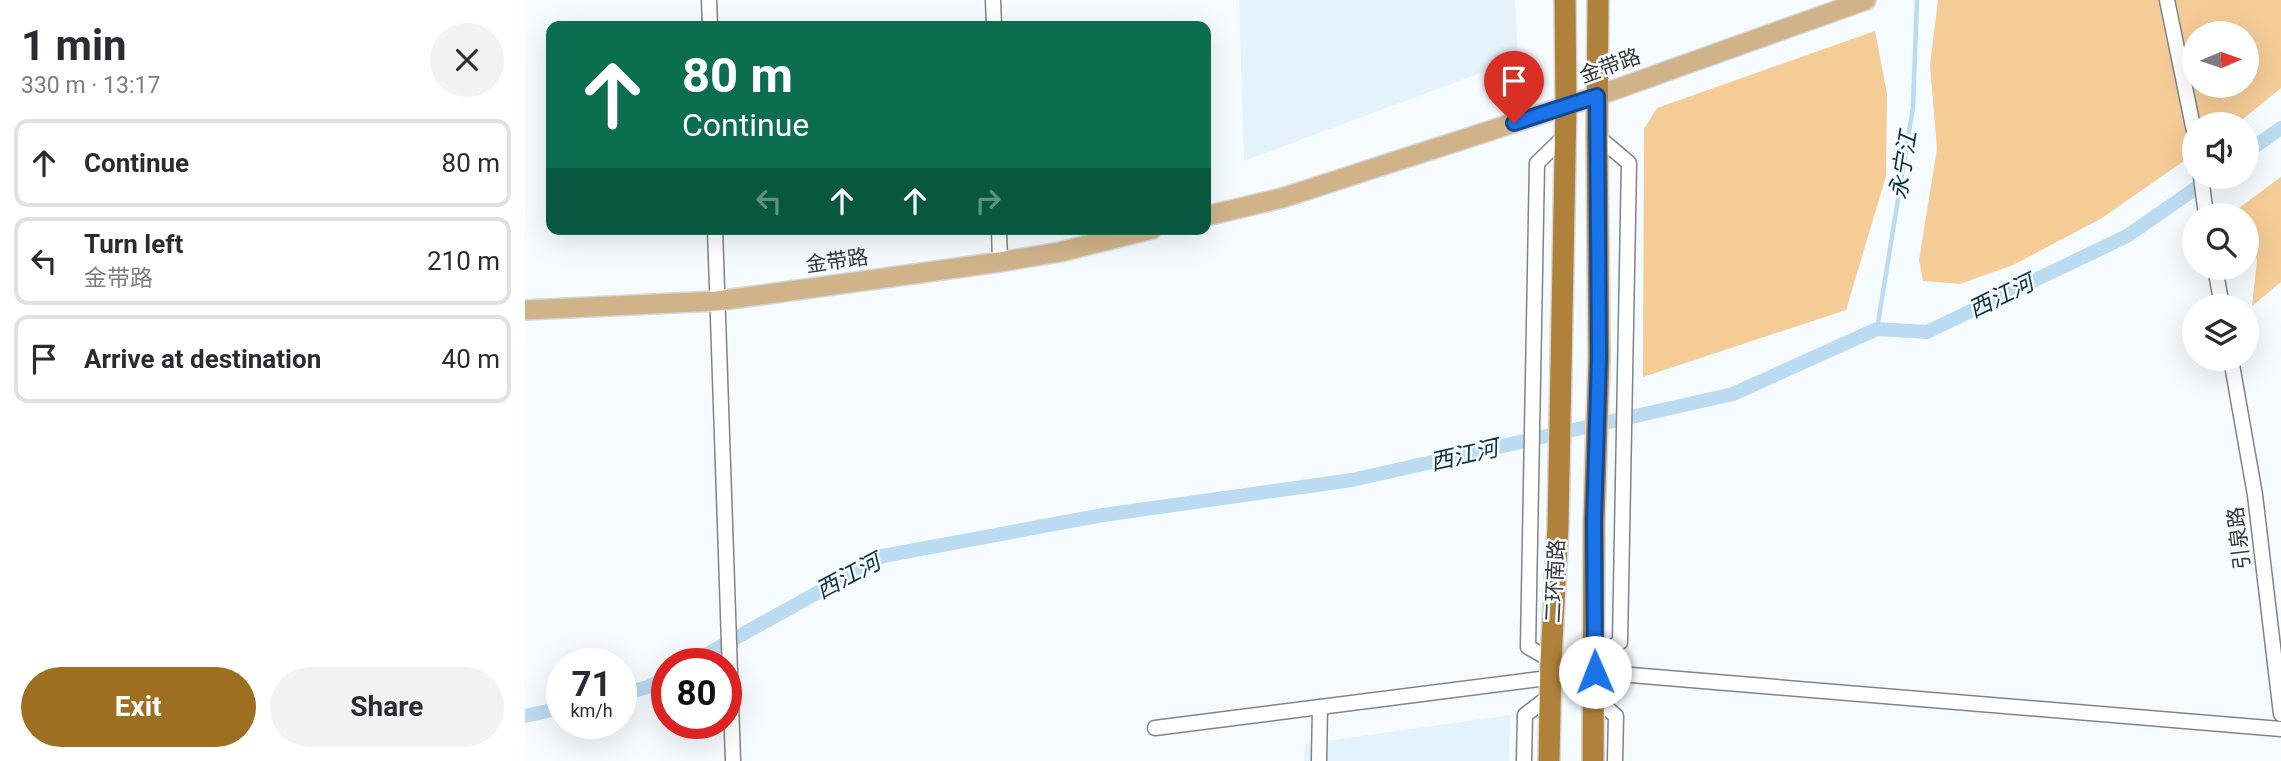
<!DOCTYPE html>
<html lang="en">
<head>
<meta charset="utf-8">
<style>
	body { margin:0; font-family:Roboto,"Noto Sans SC",sans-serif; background:#f2f2f3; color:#2b2b33; height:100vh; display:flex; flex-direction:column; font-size:26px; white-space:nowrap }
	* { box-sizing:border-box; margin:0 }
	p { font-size:23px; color:#7c7c81 }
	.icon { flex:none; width:38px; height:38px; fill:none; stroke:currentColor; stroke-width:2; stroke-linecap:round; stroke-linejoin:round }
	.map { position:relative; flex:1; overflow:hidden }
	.details { display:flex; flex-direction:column; background:#fff; width:525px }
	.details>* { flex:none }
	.banner { position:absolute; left:21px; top:21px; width:665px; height:214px; border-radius:14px; box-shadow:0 7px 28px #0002; background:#0b6e4f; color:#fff; overflow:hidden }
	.needle { width:46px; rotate:88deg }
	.controls { position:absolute; left:1657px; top:21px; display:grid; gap:14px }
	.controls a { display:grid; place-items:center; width:77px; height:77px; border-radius:50%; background:#fff; box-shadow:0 7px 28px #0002; font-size:35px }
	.speed { position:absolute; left:21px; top:648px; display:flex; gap:14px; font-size:35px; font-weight:700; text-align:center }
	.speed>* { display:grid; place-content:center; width:91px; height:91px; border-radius:50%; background:#fff; box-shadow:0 7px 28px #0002; line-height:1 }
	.speed small { font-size:18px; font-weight:400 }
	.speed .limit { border:10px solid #d22; background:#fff; color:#111 }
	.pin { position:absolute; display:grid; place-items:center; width:60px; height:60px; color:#fff; margin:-72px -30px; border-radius:50% 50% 50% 0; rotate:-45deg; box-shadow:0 0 7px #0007 }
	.pin .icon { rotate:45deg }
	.me { position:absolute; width:77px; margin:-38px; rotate:359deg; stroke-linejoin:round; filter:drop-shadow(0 0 5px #0008) }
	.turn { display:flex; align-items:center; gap:24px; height:147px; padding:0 21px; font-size:32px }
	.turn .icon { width:91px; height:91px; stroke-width:2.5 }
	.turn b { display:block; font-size:49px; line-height:60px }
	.lanes { display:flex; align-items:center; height:66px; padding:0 21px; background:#0003; justify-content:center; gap:35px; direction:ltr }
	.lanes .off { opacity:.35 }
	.round { display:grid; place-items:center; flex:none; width:74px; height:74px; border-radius:37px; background:#f2f2f3 }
	.summary { display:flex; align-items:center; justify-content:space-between; height:119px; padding:0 21px }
	h1 { font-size:42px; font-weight:700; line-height:52px }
	.button { display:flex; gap:14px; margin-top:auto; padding:14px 21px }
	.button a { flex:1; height:80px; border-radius:42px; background:#9e6e21; color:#fff; font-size:28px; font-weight:700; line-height:80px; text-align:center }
	.button a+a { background:#f2f2f3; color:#2b2b33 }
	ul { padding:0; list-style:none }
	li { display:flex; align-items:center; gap:21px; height:88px; margin:0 14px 10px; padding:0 7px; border:4px solid #e1e1e2; border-radius:14px }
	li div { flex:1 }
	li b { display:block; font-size:26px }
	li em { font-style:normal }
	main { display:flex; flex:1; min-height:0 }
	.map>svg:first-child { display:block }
</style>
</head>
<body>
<main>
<section class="details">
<div class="summary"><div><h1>1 min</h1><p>330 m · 13:17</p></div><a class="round"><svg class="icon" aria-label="close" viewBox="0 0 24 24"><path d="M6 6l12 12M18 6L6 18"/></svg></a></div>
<ul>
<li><svg class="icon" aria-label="ahead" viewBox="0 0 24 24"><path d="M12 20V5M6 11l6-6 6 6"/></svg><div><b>Continue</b></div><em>80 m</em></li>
<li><svg class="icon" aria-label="left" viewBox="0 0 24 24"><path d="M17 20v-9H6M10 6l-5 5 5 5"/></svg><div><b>Turn left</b><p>金带路</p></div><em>210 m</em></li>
<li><svg class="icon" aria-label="arrive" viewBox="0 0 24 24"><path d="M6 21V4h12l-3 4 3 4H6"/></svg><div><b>Arrive at destination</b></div><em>40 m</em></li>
</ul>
<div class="button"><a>Exit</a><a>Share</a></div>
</section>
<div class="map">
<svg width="1756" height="761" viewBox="0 0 1756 761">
	<rect width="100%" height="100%" fill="#f6fbff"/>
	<g fill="#e4f2fc">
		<path d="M 714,0 L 990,0 L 993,59 L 719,161 Z"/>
		<path d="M 985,715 L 984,761 L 779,761 L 780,744 Z"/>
	</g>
	<g fill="#f5cc96" fill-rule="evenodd">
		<path d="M 1413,0 L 1756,0 L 1756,88 L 1712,124 L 1670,124 L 1669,154 L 1577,218 L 1488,265 L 1435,284 L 1398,281 L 1394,260 L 1412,149 L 1405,65 ZM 1670,33 L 1722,33 L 1722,86 L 1670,86 Z"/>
		<path d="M 1350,31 L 1362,94 L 1361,176 L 1321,310 L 1118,377 L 1119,129 L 1132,108 Z"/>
		<path d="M 1756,177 L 1756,282 L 1727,306 L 1732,260 L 1722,235 L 1722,215 L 1714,215 L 1711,210 Z"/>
	</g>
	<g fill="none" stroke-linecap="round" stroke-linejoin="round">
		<path stroke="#bbdbf2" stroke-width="4.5" d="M 1352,329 L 1388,107 L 1392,0"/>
		<g stroke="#bbdbf2" stroke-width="14">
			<path d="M 1722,152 L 1756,128"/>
			<path d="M 166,663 L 358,556 L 578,515 L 827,480 L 1208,394 L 1352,329 L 1402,332 L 1602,236 L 1687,177"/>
			<path d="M 96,694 L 123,687 L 142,677"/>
			<path d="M 0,716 L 37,708"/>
		</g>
		<defs>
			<g id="minor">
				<path d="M 184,0 L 185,26"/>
				<path d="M 468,0 L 469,26"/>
				<path d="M 1642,0 L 1670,136"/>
				<path d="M 1676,177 L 1681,215"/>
				<path d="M 190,229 L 208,761"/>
				<path d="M 474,229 L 475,262"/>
				<path d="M 1690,268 L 1697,306"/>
				<path d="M 1706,359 L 1730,495 L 1756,714"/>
				<path d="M 1070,657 L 1095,642 L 1104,163 L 1072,136"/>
				<path d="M 1026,660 L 1003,647 L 1012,163 L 1039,137"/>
				<path d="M 1069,697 L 1091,716 L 1090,761"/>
				<path d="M 630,728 L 1070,672 L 1756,729"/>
				<path d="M 794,761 L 795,707"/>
				<path d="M 999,761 L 1000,715 L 1025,696"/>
			</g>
			<g id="major">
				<path d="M 681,216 L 757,198 L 1072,96 L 1341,0"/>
				<path d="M 0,310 L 192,301 L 475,262 L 535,252 L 627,229"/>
			</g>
			<g id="highway">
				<path d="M 1024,761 L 1026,660 L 1033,526 L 1041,106 L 1040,0"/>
				<path d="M 1068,761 L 1069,522 L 1074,357 L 1072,136 L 1073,0"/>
			</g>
		</defs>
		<use href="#minor" stroke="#7e8488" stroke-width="17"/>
		<use href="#major" stroke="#d7d7d8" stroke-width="22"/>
		<use href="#highway" stroke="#d7d7d8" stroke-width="24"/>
		<use href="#minor" stroke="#fff" stroke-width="14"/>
		<use href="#major" stroke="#d0b389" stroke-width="19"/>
		<use href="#highway" stroke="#b0813a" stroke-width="21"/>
	</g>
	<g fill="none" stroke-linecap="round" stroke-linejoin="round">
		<defs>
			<path id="route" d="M 989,123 L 1072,96 L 1074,357 L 1069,522 L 1070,672"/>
		</defs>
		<use href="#route" stroke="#114b97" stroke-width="18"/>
		<use href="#route" stroke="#1a73e8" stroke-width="12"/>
	</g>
	<g text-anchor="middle" stroke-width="5" stroke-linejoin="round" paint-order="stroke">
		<g font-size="21" fill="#36383a" stroke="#f6fbff">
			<text transform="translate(1085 66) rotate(-20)" y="7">金带路</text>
			<text transform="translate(312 261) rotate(-8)" y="7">金带路</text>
			<text transform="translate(1714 538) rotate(-97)" y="7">引泉路</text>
			<text transform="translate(1030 581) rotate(-87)" y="7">二环南路</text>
		</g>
		<g font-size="23" font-style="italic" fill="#0b3046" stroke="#f6fbff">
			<text transform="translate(1378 165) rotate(-81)" y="8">永宁江</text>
			<text transform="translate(1476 296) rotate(-26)" y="8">西江河</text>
			<text transform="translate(939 455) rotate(-13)" y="8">西江河</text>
			<text transform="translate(323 576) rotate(-28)" y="8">西江河</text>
		</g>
	</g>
</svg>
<div class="controls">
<a><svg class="needle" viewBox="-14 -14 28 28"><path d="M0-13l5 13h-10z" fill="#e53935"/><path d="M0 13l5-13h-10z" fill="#7c7c81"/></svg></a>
<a><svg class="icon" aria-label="sound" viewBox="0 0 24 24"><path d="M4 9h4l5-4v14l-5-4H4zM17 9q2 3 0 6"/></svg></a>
<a><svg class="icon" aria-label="search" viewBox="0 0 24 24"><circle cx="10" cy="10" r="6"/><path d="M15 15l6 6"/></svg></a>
<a><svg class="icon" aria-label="layers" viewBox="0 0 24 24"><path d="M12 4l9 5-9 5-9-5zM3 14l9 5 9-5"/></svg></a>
</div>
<div class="speed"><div>71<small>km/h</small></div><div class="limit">80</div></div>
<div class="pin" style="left:989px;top:123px;background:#d93025"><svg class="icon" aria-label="arrive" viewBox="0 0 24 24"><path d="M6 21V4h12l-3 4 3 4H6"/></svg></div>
<svg class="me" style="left:1070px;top:672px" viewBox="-20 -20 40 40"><circle r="19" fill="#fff"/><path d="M0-13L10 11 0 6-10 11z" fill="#1a73e8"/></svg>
<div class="banner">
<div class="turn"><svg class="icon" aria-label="ahead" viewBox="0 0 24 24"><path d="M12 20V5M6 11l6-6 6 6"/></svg><div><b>80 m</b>Continue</div></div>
<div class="lanes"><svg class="icon off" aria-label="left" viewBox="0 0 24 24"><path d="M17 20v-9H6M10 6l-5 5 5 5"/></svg><svg class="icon" aria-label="ahead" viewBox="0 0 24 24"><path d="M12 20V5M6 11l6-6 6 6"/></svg><svg class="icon" aria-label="ahead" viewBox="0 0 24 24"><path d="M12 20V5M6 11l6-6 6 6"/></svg><svg class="icon off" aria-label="right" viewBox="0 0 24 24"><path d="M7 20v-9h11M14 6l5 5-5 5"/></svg></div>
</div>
</div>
</main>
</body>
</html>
